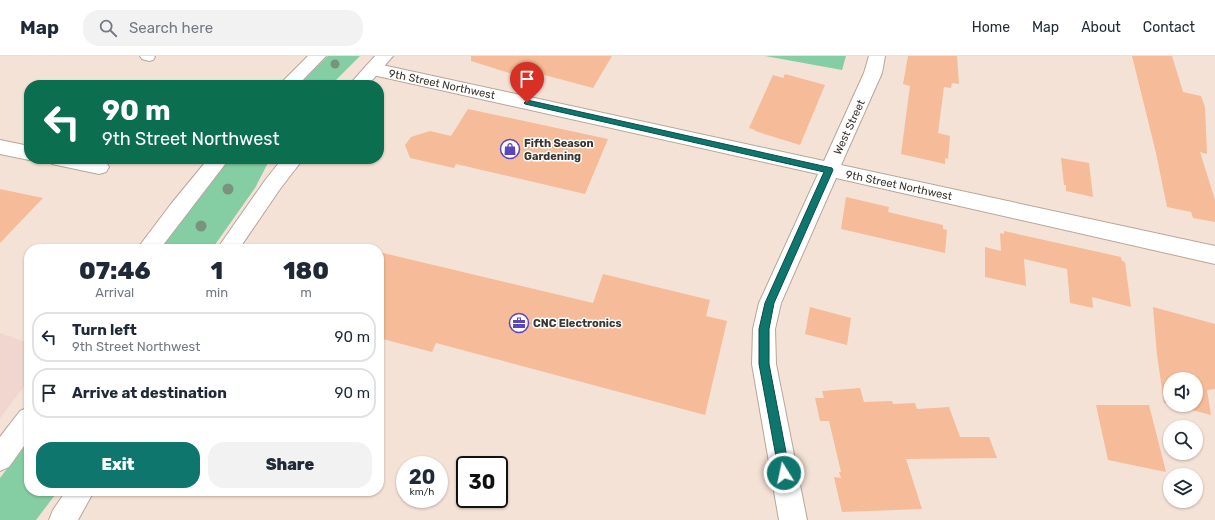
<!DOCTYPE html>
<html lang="en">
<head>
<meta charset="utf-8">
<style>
	body { margin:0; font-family:Rubik,sans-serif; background:#f2f2f3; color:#1f2937; height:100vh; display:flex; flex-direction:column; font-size:15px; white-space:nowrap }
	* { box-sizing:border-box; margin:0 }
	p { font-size:13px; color:#747a83 }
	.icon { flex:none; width:22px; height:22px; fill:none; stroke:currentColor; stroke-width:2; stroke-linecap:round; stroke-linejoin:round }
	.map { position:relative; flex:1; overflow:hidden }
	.panel { position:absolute; left:24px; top:188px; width:360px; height:252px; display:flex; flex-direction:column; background:#fff; border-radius:16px; box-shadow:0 1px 3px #0004 }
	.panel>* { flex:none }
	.hud { position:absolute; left:24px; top:24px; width:360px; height:84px; border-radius:16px; box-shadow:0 1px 3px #0004; background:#0b6e4f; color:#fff; overflow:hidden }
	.fabs { position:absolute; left:1163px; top:316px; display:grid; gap:8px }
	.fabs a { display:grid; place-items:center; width:40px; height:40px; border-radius:50%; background:#fff; box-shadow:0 1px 3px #0004; font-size:20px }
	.speed { position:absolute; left:396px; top:400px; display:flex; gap:8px; font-size:20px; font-weight:700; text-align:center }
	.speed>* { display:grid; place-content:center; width:52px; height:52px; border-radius:50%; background:#fff; box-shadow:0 1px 3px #0004; line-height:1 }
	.speed small { font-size:10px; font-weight:400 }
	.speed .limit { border:2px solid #111; border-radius:6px; background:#fff; color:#111 }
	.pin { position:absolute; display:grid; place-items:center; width:34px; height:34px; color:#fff; margin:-41px -17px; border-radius:50% 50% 50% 0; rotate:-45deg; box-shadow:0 0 4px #0007 }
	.pin .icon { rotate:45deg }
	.me { position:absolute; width:44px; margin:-22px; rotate:350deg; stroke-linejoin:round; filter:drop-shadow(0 0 3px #0008) }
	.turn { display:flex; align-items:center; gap:14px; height:84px; padding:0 12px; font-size:18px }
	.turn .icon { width:52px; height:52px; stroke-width:2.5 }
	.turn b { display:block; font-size:28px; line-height:34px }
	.eta { display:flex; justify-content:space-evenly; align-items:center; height:68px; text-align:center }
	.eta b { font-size:24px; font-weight:800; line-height:28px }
	.button { display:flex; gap:8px; margin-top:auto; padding:8px 12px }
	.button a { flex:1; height:46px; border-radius:16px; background:#0f766e; color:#fff; font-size:16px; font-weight:800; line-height:46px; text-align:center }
	.button a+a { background:#f2f2f3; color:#1f2937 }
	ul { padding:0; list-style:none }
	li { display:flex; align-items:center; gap:12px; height:50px; margin:0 8px 6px; padding:0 4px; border:2px solid #e0e1e3; border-radius:16px }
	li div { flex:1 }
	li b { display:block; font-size:15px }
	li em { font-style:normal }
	header { display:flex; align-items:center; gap:24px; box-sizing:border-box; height:56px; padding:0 20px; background:#fff; border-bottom:1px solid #e0e1e3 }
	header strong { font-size:19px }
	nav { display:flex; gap:22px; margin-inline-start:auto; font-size:14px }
	.search { width:280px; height:36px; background:#f2f2f3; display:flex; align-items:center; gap:10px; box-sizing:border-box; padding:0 14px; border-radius:16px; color:#747a83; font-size:15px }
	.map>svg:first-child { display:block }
</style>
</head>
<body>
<header>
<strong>Map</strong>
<div class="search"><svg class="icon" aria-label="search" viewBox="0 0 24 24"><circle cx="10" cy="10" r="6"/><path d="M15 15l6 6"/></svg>Search here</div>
<nav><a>Home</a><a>Map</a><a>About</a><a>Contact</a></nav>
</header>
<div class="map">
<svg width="1215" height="464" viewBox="0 0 1215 464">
	<rect width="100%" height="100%" fill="#f5e2d6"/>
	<path fill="#f0d6cf" d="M 0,277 L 29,287 L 29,324 L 0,362 Z"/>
	<g fill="#85cea3">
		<path d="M 328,0 L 360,0 L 331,29 L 298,29 Z"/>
		<path d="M 765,0 L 846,0 L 842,14 Z"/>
		<path d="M 517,20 L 536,25 L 529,33 L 512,30 Z"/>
		<path d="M 230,103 L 270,103 L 255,132 L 212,193 L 160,193 L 210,126 Z"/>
		<path d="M 29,384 L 29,435 L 58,435 L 36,464 L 0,464 L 0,422 Z"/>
	</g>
	<g fill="#f6bb98">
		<path d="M 471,0 L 612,0 L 593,32 L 541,18 L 536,25 L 522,21 L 471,5 Z"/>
		<path d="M 908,0 L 957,0 L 959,28 L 952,27 L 951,32 L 944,31 L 938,77 L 950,80 L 948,103 L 945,102 L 945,108 L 901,98 L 910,30 L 903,28 Z"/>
		<path d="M 1132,0 L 1172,0 L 1183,36 L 1201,40 L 1205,51 L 1207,98 L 1200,96 L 1215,144 L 1215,166 L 1193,162 L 1191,156 L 1167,151 L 1156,97 Z"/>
		<path d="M 785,18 L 825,29 L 800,89 L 755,75 L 755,74 L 749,72 L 773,19 L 783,22 Z"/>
		<path d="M 468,53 L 608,83 L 585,138 L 456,108 L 454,112 L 410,102 L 405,89 L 411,81 L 430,75 L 451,80 Z"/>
		<path d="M 1061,102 L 1089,107 L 1093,141 L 1066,135 L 1066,129 L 1064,129 Z"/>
		<path d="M 0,133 L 43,142 L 0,187 Z"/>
		<path d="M 846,141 L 889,151 L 888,156 L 943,169 L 943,173 L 947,174 L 945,197 L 841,173 Z"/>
		<path d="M 1004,175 L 1121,201 L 1122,205 L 1125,206 L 1131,251 L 1092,241 L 1093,252 L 1070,247 L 1067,213 L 1024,203 L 1026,230 L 985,221 L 985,191 L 1001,195 L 1000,177 L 1004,178 Z"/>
		<path d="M 379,196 L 593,247 L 603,218 L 710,244 L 706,260 L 727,265 L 705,359 L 436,287 L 432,296 L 379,282 Z"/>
		<path d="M 810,251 L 851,262 L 847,289 L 805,278 Z"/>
		<path d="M 1153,251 L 1215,268 L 1215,333 L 1207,334 L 1211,359 L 1173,349 L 1196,349 L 1196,323 L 1170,323 L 1170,348 L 1164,347 L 1157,299 Z"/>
		<path d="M 860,332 L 864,346 L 892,345 L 893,348 L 915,347 L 917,353 L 949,351 L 960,381 L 989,381 L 997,402 L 906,403 L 922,453 L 842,456 L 834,421 L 841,422 L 839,416 L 841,416 L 829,365 L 820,365 L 815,342 L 824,342 L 822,335 Z"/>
		<path d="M 1096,349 L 1149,349 L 1166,416 L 1108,404 Z"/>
	</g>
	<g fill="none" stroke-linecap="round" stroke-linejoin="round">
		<defs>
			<path id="service" d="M 140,0 L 154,0 L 155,1 L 153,4 L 149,5 L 142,3 Z"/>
			<g id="minor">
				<path d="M 869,0 L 885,0 L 882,17 L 841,109 L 1215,190 L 1215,208 L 836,122 L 781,247 L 775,273 L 776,308 L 807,464 L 779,464 L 752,308 L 753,273 L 759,247 L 818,118 L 373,19 L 367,17 L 364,13 L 367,9 L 373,7 L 824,105 L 864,17 Z"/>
				<path d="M 0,84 L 29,90 L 29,103 L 32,103 L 29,104 L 0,98 Z"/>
				<path d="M 49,103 L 94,103 L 106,106 L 109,111 L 106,116 L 99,118 L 52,108 Z"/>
			</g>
			<g id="primary">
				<path d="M 308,0 L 326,0 L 298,29 L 279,29 Z"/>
				<path d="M 375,0 L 393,0 L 368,29 L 349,29 Z"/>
				<path d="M 208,103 L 229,103 L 160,193 L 137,193 L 171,148 Z"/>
				<path d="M 282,103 L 303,103 L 280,133 L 239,193 L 217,193 L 266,123 Z"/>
				<path d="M 29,351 L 29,383 L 9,411 L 0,415 L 0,381 L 20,355 Z"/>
				<path d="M 66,435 L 94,435 L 78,464 L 49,464 L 53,454 Z"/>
			</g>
		</defs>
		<use href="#service" stroke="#b7a69a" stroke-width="2"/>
		<use href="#minor" stroke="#b7a69a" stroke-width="2"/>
		<use href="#primary" stroke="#b7a69a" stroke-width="2"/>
		<use href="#service" fill="#fff" fill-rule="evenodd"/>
		<use href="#minor" fill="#fff" fill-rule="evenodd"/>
		<use href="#primary" fill="#fff" fill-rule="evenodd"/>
	</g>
	<g fill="#7a937d">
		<circle cx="335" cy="8" r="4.5"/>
		<circle cx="228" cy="133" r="5.5"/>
		<circle cx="201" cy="170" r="5.5"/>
	</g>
	<path fill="#0f766e" stroke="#0a4d48" d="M 527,44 L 832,112 L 833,114 L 774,247 L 769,273 L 769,308 L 790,417 L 788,420 L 784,422 L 780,420 L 779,417 L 759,308 L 759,273 L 765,247 L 824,116 L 525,48 L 524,47 Z"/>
	<defs>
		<symbol id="shop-ring" viewBox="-11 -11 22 22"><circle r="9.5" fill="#fff" stroke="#5c46be" stroke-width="1.5"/><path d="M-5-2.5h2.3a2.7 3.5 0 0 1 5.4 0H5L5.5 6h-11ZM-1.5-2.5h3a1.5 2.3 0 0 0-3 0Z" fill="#5c46be"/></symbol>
		<symbol id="office-ring" viewBox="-11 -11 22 22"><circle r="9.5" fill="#fff" stroke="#5c46be" stroke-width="1.5"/><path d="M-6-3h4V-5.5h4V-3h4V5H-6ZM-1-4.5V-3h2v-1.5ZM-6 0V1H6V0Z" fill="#5c46be"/></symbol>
	</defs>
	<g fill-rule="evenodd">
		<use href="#shop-ring" x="499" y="82" width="22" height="22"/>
		<use href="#office-ring" x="508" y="256" width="22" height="22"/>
	</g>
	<g text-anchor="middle" stroke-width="3" stroke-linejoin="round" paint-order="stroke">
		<g font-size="11" fill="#3b342f" stroke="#fff">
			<text transform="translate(442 28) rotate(12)" y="4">9th Street Northwest</text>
			<text transform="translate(849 71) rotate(-65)" y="4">West Street</text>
			<text transform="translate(899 129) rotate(12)" y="4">9th Street Northwest</text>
		</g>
		<g font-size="11" font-weight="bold" fill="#3b342f" stroke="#fff" text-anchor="start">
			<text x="524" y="91">Fifth Season<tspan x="524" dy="13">Gardening</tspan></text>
			<text x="533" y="271">CNC Electronics</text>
		</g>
	</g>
</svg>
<div class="fabs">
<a><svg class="icon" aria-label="sound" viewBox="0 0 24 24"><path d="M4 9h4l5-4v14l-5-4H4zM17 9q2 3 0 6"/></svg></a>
<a><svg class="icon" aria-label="search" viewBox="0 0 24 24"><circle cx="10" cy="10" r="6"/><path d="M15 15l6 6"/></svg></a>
<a><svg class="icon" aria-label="layers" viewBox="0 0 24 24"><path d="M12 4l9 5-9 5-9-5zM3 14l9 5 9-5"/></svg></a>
</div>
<div class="speed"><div>20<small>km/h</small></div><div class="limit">30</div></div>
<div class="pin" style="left:527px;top:47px;background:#d93025"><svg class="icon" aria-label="arrive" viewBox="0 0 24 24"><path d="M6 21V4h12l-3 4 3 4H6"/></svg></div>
<svg class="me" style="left:784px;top:417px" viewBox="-20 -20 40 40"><circle r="17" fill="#0f766e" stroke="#fff" stroke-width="3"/><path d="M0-11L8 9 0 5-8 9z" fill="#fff"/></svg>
<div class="hud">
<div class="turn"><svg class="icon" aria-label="left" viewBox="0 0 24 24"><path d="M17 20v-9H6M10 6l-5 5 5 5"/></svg><div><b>90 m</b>9th Street Northwest</div></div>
</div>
<section class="panel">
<div class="eta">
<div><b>07:46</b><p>Arrival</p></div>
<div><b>1</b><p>min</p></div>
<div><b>180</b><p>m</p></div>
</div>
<ul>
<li><svg class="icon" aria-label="left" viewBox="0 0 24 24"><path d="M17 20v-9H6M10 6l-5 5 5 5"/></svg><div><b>Turn left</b><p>9th Street Northwest</p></div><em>90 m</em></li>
<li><svg class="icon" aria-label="arrive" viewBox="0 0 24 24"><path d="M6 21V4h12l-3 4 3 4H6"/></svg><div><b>Arrive at destination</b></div><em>90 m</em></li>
</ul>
<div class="button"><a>Exit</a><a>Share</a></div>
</section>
</div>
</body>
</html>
